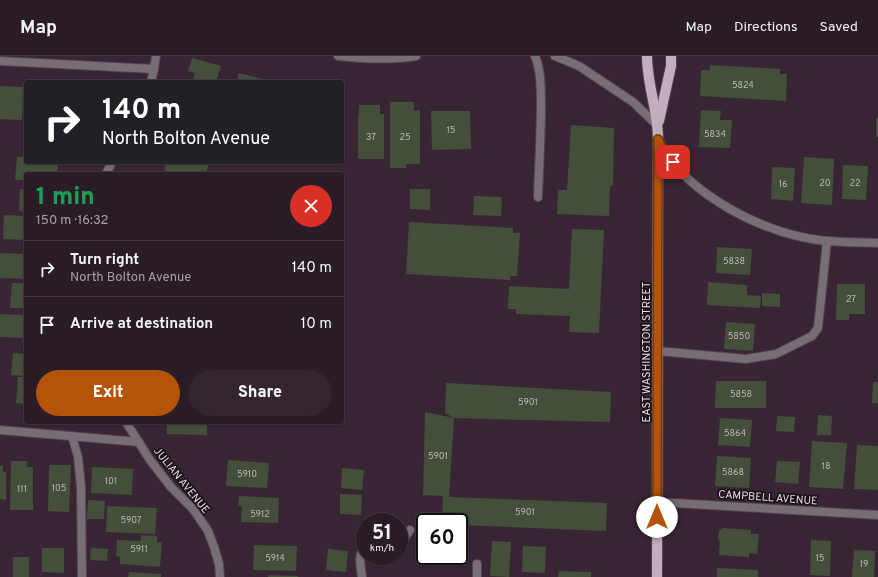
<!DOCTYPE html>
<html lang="en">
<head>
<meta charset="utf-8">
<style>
	body { margin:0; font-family:Overpass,sans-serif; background:#32252e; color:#f1f3f6; height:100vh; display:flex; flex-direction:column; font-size:15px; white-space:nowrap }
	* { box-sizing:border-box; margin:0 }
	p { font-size:13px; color:#a5a1a7 }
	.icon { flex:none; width:22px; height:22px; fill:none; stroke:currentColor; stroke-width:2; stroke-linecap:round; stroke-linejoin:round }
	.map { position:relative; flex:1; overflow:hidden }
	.panel { position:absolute; left:24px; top:116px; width:320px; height:252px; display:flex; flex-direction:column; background:#2a1c26; border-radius:4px; box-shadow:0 1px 3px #0004,0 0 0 1px #463a43 }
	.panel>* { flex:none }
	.hud { position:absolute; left:24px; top:24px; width:320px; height:84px; border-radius:4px; box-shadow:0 1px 3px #0004,0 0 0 1px #463a43; background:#202124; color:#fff; overflow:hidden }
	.speed { position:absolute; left:356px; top:457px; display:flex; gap:8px; font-size:20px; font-weight:700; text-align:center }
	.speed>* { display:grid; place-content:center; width:52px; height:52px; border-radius:50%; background:#2a1c26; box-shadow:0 1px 3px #0004,0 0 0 1px #463a43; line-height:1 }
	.speed small { font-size:10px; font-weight:400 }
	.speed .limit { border:2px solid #111; border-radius:6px; background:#fff; color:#111 }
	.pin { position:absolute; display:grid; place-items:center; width:34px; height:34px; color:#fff; margin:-17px; border-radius:8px; box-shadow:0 2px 6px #0006 }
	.me { position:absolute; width:44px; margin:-22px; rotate:0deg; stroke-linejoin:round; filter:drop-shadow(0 0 3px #0008) }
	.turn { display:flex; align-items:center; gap:14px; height:84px; padding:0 12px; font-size:18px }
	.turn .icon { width:52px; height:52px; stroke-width:2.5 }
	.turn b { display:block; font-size:28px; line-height:34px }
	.round { display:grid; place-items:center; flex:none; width:42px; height:42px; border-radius:21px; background:#32252e }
	.headline { display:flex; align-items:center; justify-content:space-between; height:68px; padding:0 12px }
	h1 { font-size:24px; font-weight:800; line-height:30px; color:#1e9e55 }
	.button { display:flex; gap:8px; margin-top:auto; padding:8px 12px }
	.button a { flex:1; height:46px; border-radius:24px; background:#b45309; color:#fff; font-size:16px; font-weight:800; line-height:46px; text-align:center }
	.button a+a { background:#32252e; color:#f1f3f6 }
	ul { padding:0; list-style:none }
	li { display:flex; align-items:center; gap:12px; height:56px; padding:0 12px; border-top:1px solid #463a43 }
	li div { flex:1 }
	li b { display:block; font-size:15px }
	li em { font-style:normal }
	header { display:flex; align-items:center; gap:24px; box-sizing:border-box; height:56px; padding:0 20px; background:#2a1c26; border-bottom:1px solid #463a43 }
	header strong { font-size:19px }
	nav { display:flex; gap:22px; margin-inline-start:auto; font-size:14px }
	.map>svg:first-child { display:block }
</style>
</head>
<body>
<header>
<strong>Map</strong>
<nav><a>Map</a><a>Directions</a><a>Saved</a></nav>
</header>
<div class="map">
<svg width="878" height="521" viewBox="0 0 878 521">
	<rect width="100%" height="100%" fill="#382533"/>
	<g fill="#434f3b">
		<path d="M 192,2 L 221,10 L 216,26 L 192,26 L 195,17 L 188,15 Z"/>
		<path d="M 710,9 L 780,13 L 780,18 L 787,18 L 786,45 L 700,40 L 701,14 L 710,14 Z"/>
		<path d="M 239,17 L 262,23 L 261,26 L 237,26 Z"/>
		<path d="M 0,30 L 23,31 L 22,64 L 0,63 Z"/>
		<path d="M 390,46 L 414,46 L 414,55 L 420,54 L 420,108 L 406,108 L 406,112 L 390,112 Z"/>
		<path d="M 359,49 L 380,49 L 380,58 L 384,58 L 384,103 L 358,103 L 358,59 L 359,59 Z"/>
		<path d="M 701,54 L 721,55 L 720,64 L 732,64 L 730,92 L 699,91 Z"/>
		<path d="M 431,55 L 470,55 L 471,93 L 432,94 Z"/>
		<rect x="876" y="62" width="2" height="19"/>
		<path d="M 571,69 L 614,72 L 613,130 L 610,130 L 609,160 L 557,158 L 558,134 L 567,134 Z"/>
		<path d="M 17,101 L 26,101 L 26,106 L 58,106 L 58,117 L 50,117 L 50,118 L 26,118 L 26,124 L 15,124 Z"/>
		<path d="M 804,101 L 834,103 L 832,149 L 801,147 Z"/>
		<path d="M 166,106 L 209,106 L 206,118 L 164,118 Z"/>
		<path d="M 843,109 L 868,110 L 866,144 L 842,143 Z"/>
		<path d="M 772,111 L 795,112 L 793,145 L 771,143 Z"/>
		<path d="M 20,133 L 26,133 L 26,156 L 19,155 Z"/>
		<path d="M 410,133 L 430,133 L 430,154 L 410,153 Z"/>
		<path d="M 474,140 L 502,141 L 501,160 L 473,159 Z"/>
		<path d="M 4,159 L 26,160 L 26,184 L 3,183 Z"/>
		<path d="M 409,166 L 513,172 L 513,177 L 520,177 L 517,220 L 510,220 L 510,224 L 406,218 Z"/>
		<path d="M 572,173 L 604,174 L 599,277 L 569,276 L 570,260 L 516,258 L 516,253 L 508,253 L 509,230 L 569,233 Z"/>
		<path d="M 717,191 L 752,193 L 750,219 L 716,217 Z"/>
		<path d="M 0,197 L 26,198 L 26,223 L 0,222 Z"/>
		<path d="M 708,226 L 747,229 L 747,239 L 761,240 L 760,252 L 707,249 Z"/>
		<path d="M 12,227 L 26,227 L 26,252 L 10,252 Z"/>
		<path d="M 837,228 L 865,228 L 865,258 L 849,258 L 849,264 L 836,264 Z"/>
		<path d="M 762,237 L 780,238 L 780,251 L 762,250 Z"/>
		<path d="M 0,258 L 26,259 L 26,282 L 0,281 Z"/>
		<path d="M 726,266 L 755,268 L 753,295 L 724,293 Z"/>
		<path d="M 13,297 L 26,298 L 26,320 L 11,319 Z"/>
		<path d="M 18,321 L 26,321 L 26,348 L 16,347 Z"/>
		<path d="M 716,325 L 766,325 L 766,352 L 715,352 Z"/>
		<path d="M 873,326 L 878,326 L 878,347 L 872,347 Z"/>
		<path d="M 446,327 L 611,336 L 610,366 L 454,362 L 449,441 L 607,447 L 606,475 L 459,469 L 459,466 L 442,466 L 443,440 L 423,439 L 425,356 L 454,362 L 445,357 Z"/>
		<path d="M 818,359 L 832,360 L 831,379 L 817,379 Z"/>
		<path d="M 777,360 L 795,361 L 794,376 L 776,375 Z"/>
		<path d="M 720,362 L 752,364 L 750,391 L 718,389 Z"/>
		<path d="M 167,366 L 207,366 L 207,379 L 167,378 Z"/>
		<path d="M 812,385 L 847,387 L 843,433 L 809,431 Z"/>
		<path d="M 857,389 L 878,390 L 878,434 L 854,433 Z"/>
		<path d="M 717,400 L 751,402 L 749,432 L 715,430 Z"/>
		<path d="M 228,404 L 269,407 L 267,432 L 226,430 Z"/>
		<path d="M 11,405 L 27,405 L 27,411 L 33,411 L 33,454 L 10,454 Z"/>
		<path d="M 777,405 L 800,406 L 798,428 L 775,426 Z"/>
		<path d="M 49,409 L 71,409 L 69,456 L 48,455 Z"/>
		<path d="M 0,410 L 3,410 L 3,416 L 6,416 L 6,444 L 0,443 Z"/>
		<path d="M 92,411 L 133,413 L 132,439 L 91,437 Z"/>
		<path d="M 342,412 L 364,414 L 362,434 L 341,432 Z"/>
		<path d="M 340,438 L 362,439 L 361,459 L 340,458 Z"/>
		<path d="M 239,440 L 279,442 L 278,467 L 241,466 L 242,450 L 238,450 Z"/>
		<path d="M 88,444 L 105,445 L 104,463 L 87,463 Z"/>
		<path d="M 107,450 L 157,452 L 155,478 L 106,476 Z"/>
		<path d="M 723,472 L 751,474 L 751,478 L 759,478 L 757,498 L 749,497 L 749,501 L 719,499 L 720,486 L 718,483 L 719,475 Z"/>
		<path d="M 141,479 L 157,480 L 157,486 L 162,486 L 160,511 L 120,508 L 120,501 L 116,500 L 117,484 L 141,485 Z"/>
		<path d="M 811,484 L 831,485 L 830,520 L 810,519 Z"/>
		<path d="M 492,485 L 511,486 L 509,521 L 490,520 Z"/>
		<path d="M 254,489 L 297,490 L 296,515 L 253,514 Z"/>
		<path d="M 523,490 L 546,491 L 545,517 L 522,516 Z"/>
		<path d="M 42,492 L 64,492 L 64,517 L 42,516 Z"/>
		<path d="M 91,492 L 108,493 L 107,505 L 90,504 Z"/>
		<path d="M 328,493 L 348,495 L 346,516 L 326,514 Z"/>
		<path d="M 854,494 L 875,495 L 874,521 L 852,521 Z"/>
		<rect x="13" y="501" width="16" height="20"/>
		<path d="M 717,512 L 758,514 L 758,521 L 717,521 Z"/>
		<path d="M 559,515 L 591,516 L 591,521 L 558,521 Z"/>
		<path d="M 129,516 L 161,518 L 161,521 L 128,521 Z"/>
		<path d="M 268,519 L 298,520 L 298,521 L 268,521 Z"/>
	</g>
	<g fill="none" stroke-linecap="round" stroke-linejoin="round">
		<defs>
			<g id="lane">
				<path d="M 535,0 C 541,15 541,33 541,49 C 541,80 539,110 538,141"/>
				<path d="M 658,295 L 746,303 L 776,298 L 812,280 L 818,272 L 827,185"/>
				<path d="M 72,380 L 78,401 L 81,431 L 82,521"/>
				<path d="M 399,483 L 405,481 L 410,474"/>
				<path d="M 362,521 C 361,511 357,499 365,491"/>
				<path d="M 477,521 L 477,508"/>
			</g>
			<g id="street">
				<path d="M 338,0 C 364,3 389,4 416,0"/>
				<path d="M 555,0 L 579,10 L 633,46 L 658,70"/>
				<path d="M 0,5 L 154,13"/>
				<path d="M 151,26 L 154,13 L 156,0"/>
				<path d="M 659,84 C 681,133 751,170 802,181 C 827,187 852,186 878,187"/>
				<path d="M 106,118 L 112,106"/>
				<path d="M 126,366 L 150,404 L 171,431 L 193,453 L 208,475 L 214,491 L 219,508 L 220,521"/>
				<path d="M 0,374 L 139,386"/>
				<path d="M 657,446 L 878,459"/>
			</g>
			<g id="primary">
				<path d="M 647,0 C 647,28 658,55 658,83 L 657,521"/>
				<path d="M 659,65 L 671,10 L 671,0"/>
			</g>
		</defs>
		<use href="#lane" stroke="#54424f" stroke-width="10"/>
		<use href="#street" stroke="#54424f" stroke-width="10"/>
		<use href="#primary" stroke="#54424f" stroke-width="12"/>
		<use href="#lane" stroke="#776d74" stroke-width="8"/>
		<use href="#street" stroke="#776d74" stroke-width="8"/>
		<use href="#primary" stroke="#c2aebd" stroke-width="10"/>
	</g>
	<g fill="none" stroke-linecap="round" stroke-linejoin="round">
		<defs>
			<path id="route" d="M 657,461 L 658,83 L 664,95 L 673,106"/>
		</defs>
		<use href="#route" stroke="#753606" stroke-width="10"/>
		<use href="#route" stroke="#b45309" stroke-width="7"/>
	</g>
	<g text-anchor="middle" stroke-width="3.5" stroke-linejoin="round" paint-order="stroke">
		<g font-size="9" fill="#bdb6b8">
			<text x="743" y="32">5824</text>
			<text x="451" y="77">15</text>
			<text x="715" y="81">5834</text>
			<text x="371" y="84">37</text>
			<text x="405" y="84">25</text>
			<text x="825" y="130">20</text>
			<text x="855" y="130">22</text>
			<text x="783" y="131">16</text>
			<text x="734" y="208">5838</text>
			<text x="851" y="246">27</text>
			<text x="739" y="283">5850</text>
			<text x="741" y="341">5858</text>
			<text x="528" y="349">5901</text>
			<text x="735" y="380">5864</text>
			<text x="438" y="403">5901</text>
			<text x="826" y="413">18</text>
			<text x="733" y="419">5868</text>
			<text x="247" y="421">5910</text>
			<text x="111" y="428">101</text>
			<text x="59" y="435">105</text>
			<text x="22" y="436">111</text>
			<text x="525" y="459">5901</text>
			<text x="260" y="461">5912</text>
			<text x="131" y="467">5907</text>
			<text x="139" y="496">5911</text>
			<text x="275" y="505">5914</text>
			<text x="820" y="505">15</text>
			<text x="864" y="511">19</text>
		</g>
		<g font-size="11" fill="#e6d9e2" stroke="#1a1218">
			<text transform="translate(646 296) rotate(-90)" y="4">EAST WASHINGTON STREET</text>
			<text transform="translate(182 424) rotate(51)" y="4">JULIAN AVENUE</text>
			<text transform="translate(768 441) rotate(4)" y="4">CAMPBELL AVENUE</text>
		</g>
	</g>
</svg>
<div class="speed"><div>51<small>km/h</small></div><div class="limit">60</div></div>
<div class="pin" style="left:673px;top:106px;background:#d93025"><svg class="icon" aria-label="arrive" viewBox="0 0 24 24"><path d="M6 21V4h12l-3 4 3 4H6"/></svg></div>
<svg class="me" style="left:657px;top:461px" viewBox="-20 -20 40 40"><circle r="19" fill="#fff"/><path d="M0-13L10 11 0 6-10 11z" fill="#b45309"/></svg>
<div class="hud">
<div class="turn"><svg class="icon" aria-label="right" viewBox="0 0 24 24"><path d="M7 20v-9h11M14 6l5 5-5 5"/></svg><div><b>140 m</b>North Bolton Avenue</div></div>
</div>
<section class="panel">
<div class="headline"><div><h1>1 min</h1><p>150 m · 16:32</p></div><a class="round" style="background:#d93025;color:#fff"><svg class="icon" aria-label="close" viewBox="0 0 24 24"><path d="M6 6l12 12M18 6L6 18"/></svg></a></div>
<ul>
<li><svg class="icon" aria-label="right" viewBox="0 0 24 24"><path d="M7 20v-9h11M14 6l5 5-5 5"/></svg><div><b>Turn right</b><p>North Bolton Avenue</p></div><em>140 m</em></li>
<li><svg class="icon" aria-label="arrive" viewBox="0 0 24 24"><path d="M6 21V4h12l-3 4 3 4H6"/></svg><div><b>Arrive at destination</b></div><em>10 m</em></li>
</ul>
<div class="button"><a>Exit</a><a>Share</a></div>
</section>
</div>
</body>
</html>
